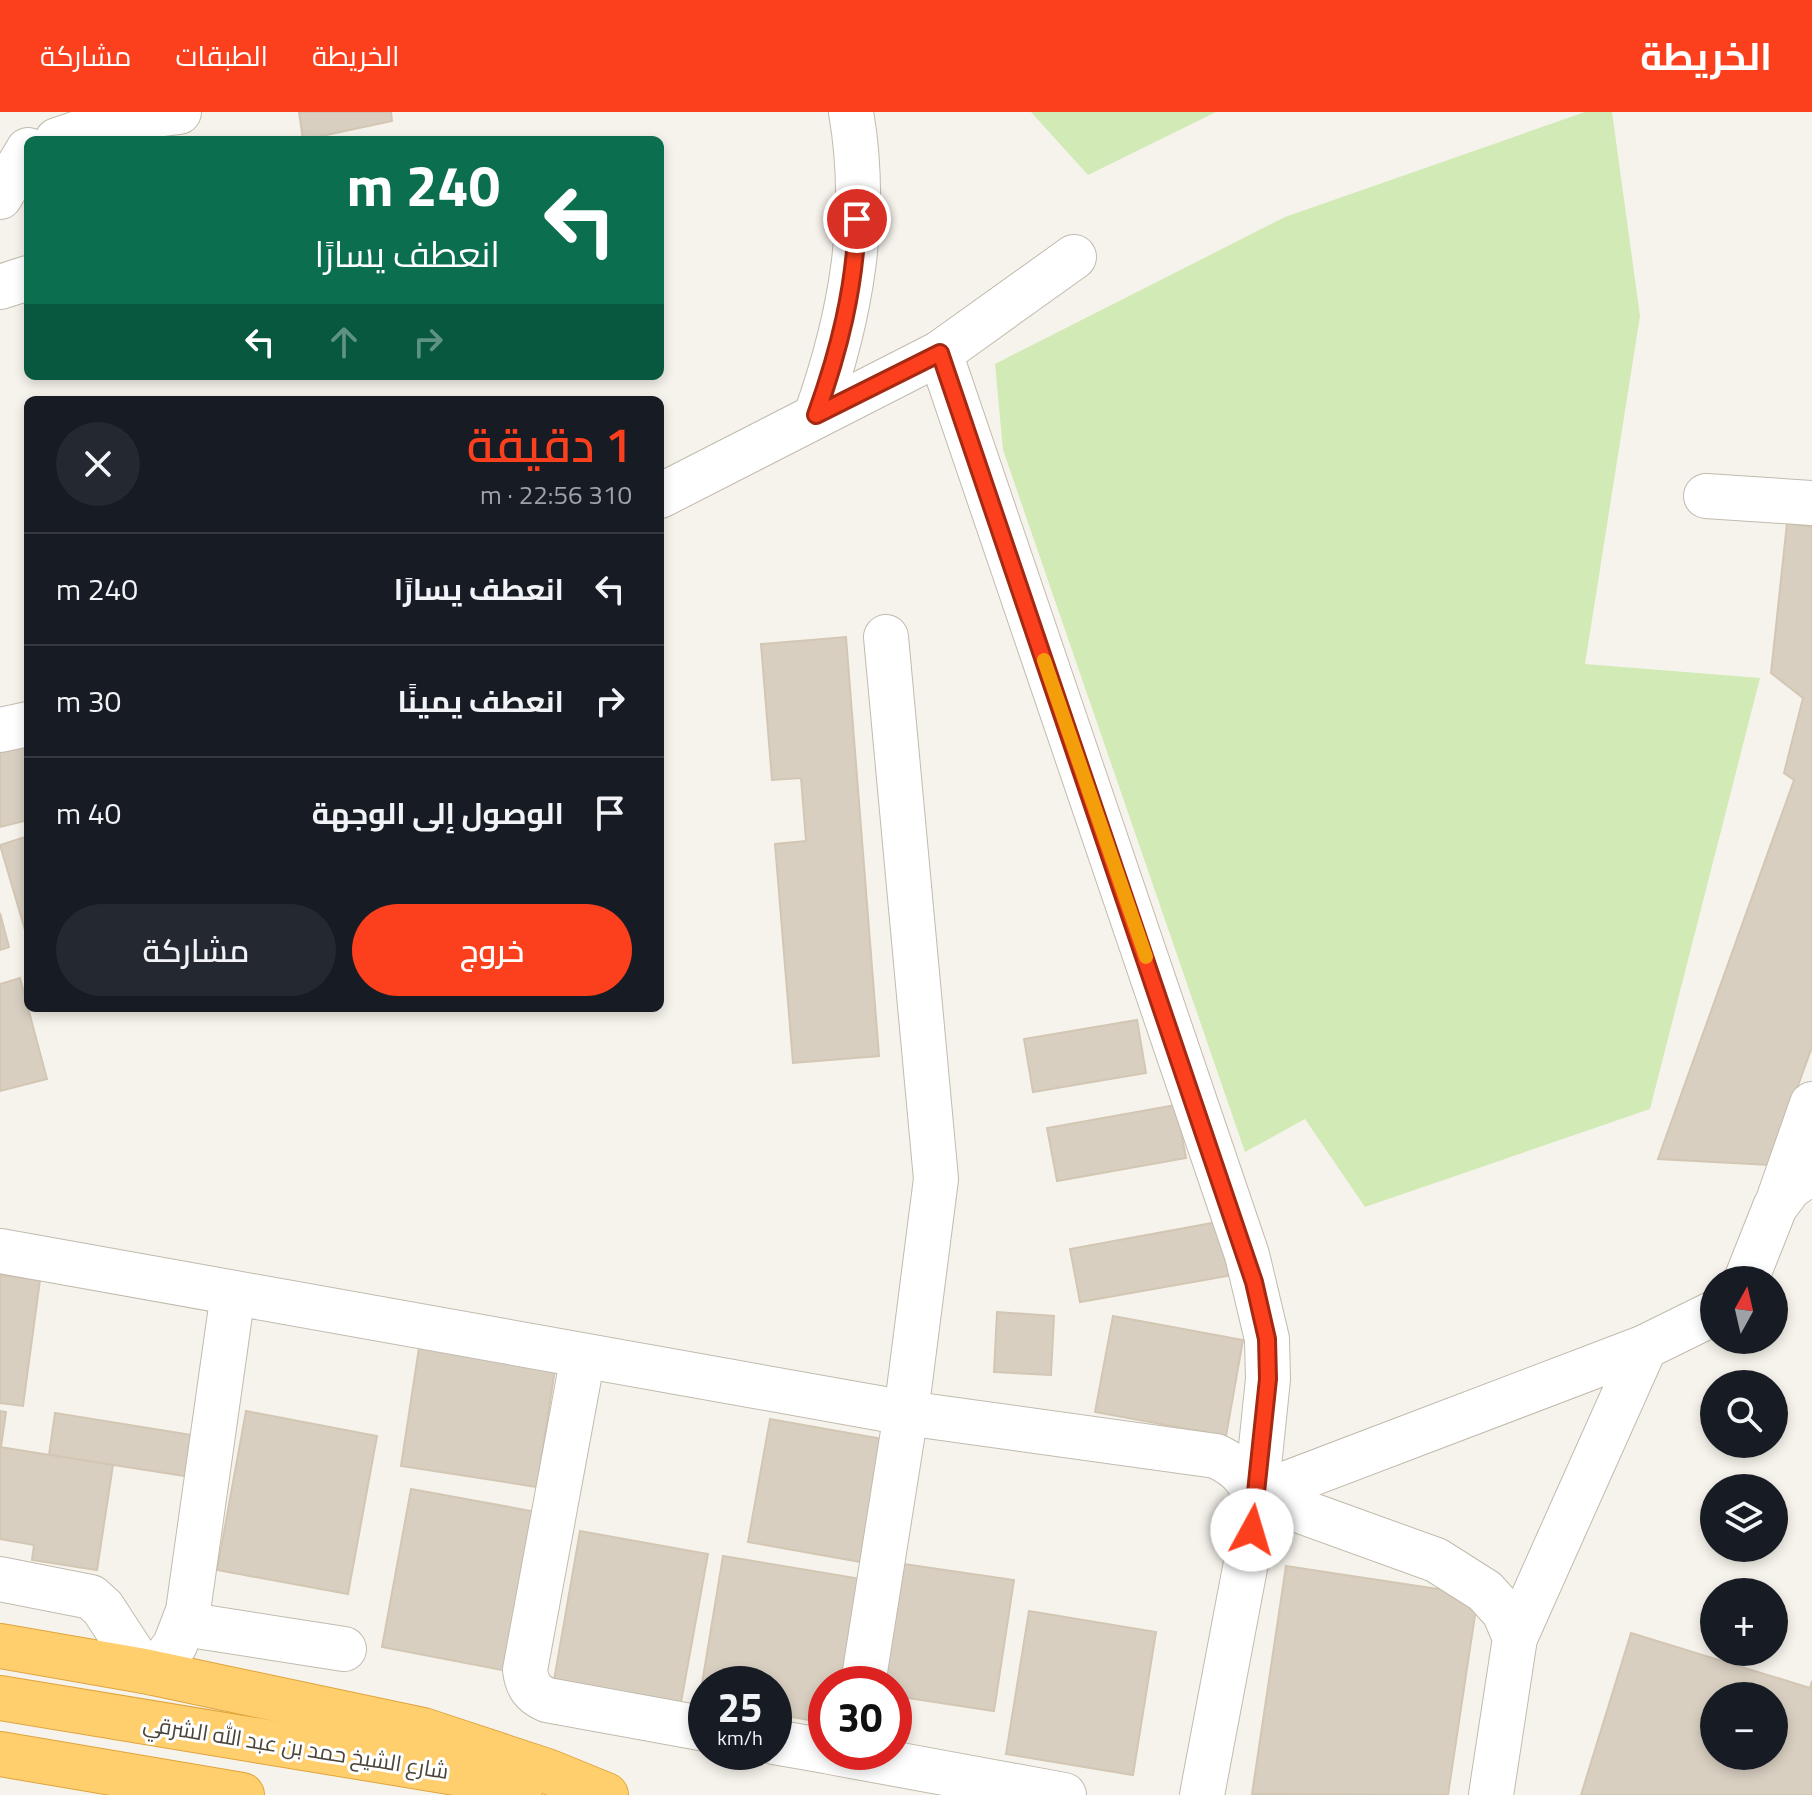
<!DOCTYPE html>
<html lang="ar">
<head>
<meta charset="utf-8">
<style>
	body { margin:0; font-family:"Titillium Web",Cairo,sans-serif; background:#242831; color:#f1f3f6; direction:rtl; height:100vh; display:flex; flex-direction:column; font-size:30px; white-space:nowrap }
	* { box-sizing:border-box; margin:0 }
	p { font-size:26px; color:#9ea1a6 }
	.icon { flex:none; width:44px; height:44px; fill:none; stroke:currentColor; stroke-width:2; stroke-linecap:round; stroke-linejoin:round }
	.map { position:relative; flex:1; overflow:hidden; direction:ltr }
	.side { position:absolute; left:24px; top:284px; width:640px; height:616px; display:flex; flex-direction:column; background:#171b24; border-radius:12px; box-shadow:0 4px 12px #0003; direction:rtl }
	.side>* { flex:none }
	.guide { position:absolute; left:24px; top:24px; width:640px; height:244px; border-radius:12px; box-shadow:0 4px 12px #0003; direction:rtl; background:#0b6e4f; color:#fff; overflow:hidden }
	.needle { width:52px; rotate:8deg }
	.buttons { position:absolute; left:1700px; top:1154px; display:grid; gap:16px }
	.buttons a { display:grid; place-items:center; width:88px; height:88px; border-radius:50%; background:#171b24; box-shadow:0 4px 12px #0003; font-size:40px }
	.speed { position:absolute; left:688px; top:1554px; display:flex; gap:16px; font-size:40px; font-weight:700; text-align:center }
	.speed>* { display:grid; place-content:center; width:104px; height:104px; border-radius:50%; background:#171b24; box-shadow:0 4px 12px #0003; line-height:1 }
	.speed small { font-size:20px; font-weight:400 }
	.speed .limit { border:12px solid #d22; background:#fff; color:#111 }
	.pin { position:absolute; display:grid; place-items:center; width:68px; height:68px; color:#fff; margin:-34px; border:4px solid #fff; border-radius:50%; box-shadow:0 2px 8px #0007 }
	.me { position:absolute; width:88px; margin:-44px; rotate:6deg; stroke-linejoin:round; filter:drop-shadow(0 0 6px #0008) }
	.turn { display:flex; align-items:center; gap:28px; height:168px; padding:0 32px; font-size:36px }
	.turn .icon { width:104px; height:104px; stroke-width:2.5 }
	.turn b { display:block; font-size:56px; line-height:68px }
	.lanes { display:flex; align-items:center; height:76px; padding:0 32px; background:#0003; justify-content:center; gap:40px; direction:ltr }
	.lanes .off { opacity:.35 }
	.round { display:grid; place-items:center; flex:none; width:84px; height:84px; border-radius:42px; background:#242831 }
	.overview { display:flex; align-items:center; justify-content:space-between; height:136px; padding:0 32px }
	h1 { font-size:48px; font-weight:600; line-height:60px; color:#fc3f1d }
	.button { display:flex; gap:16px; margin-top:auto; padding:16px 32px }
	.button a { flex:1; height:92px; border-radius:48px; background:#fc3f1d; color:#fff; font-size:32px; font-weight:600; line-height:92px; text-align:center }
	.button a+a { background:#242831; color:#f1f3f6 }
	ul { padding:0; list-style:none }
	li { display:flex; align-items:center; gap:24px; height:112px; padding:0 32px; border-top:2px solid #363941 }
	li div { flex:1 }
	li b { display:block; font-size:30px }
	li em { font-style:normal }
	header { display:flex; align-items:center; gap:48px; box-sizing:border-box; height:112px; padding:0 40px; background:#fc3f1d; color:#fff }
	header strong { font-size:38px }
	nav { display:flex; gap:44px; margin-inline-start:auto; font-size:28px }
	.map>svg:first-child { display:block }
</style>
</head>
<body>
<header>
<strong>الخريطة</strong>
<nav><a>الخريطة</a><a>الطبقات</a><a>مشاركة</a></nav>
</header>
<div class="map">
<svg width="1812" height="1683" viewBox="0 0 1812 1683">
	<rect width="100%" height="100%" fill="#f6f3ec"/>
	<g fill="#d2eab5">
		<path d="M 1031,0 L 1216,0 L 1088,63 Z"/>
		<path d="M 1585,0 L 1612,0 L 1640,204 L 1585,552 L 1760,566 L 1650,997 L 1365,1095 L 1305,1007 L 1245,1040 L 1003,338 L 995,252 L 1285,105 Z"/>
	</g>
	<g fill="#d8cfc1" stroke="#d3c7b4" stroke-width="2" fill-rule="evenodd">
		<path d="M 299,0 L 391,0 L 392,9 L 303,28 Z"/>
		<path d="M 1787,411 L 1812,415 L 1812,935 L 1769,1053 L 1658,1047 L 1794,668 L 1784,661 L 1803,586 L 1771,561 Z"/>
		<path d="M 846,525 L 879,944 L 793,951 L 775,732 L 806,729 L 801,666 L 772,668 L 761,532 Z"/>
		<path d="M 28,631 L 28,708 L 0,715 L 0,639 Z"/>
		<path d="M 28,724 L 28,817 L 25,818 L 0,733 Z"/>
		<path d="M 0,801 L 9,835 L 0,838 Z"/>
		<path d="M 20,866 L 47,967 L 0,979 L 0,872 Z"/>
		<path d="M 1137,908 L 1146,961 L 1033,980 L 1024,927 Z"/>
		<path d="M 1176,993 L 1186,1046 L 1057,1069 L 1047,1016 Z"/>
		<path d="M 1223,1109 L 1233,1163 L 1080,1190 L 1070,1137 Z"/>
		<path d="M 0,1163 L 40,1168 L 23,1294 L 0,1291 Z"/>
		<path d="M 997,1200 L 1054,1204 L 1051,1263 L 994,1260 Z"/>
		<path d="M 1113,1204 L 1243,1228 L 1226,1324 L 1095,1300 Z"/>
		<path d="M 421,1223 L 557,1244 L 537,1375 L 401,1354 Z"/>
		<path d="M 0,1299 L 6,1300 L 1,1335 L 0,1335 Z"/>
		<path d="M 246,1299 L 377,1324 L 348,1482 L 217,1458 Z"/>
		<path d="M 55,1301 L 192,1323 L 185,1364 L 49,1343 Z"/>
		<path d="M 770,1307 L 894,1329 L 872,1452 L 748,1430 Z"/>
		<path d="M 0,1335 L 113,1353 L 97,1458 L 32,1448 L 34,1433 L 0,1427 Z"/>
		<path d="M 411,1377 L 542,1401 L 513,1560 L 382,1535 Z"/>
		<path d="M 580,1419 L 708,1442 L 680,1596 L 553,1574 Z"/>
		<path d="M 723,1444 L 873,1469 L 855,1572 L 826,1572 L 826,1611 L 774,1602 L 774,1572 L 706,1572 L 706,1591 L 699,1590 Z"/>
		<path d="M 897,1451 L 1014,1468 L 994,1599 L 894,1584 L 894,1572 L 879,1572 Z"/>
		<path d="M 1286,1454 L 1478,1483 L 1448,1683 L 1252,1682 Z"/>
		<path d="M 1029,1499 L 1156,1520 L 1133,1663 L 1006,1642 Z"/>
		<path d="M 1631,1521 L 1810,1576 L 1812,1569 L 1812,1683 L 1581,1683 ZM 1714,1584 L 1774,1584 L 1774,1644 L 1714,1644 Z"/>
	</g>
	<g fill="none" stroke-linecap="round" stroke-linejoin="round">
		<defs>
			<g id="minor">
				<path d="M 57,28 L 117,8 L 179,0"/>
				<path d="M 0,85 L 28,38"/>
				<path d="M 0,175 L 28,166"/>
				<path d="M 940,241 L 1247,1143 L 1267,1227 L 1268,1267 L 1256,1383"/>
				<path d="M 816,303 C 851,205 869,104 851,0"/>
				<path d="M 660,384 L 940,241 L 1074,145"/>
				<path d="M 1706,384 L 1812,391"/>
				<path d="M 0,618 L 28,612"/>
				<path d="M 1778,1089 L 1812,992"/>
				<path d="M 0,1139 L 906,1301 L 1216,1344 C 1243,1357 1256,1372 1255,1403 L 1202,1683"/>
				<path d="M 1746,1168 L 1775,1095 L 1790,1075 L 1812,1060"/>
				<path d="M 583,1244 L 525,1558 C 527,1574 533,1582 547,1588 L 706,1617"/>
				<path d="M 1256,1383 L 1645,1235 L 1714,1201"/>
				<path d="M 1256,1383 L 1436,1448 L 1485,1479 L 1504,1500 L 1515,1526 L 1491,1683"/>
				<path d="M 0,1467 L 91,1485 L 103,1496 L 144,1559"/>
				<path d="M 184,1512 L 344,1537"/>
				<path d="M 1515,1526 L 1645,1235"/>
				<path d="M 154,1561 L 175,1533 L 188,1499 L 233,1181"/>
				<path d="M 863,1572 L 906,1301 L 936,1067 L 886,525"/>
				<path d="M 774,1630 L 826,1639"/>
				<path d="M 830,1640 L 1064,1683"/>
			</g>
			<g id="highway">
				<path d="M 0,1534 L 144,1559 L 423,1618 L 547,1659 L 606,1683"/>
				<path d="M 0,1586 L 522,1672"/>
				<path d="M 0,1642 L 242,1683"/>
			</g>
		</defs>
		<use href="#minor" stroke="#c2bbae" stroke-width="46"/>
		<use href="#highway" stroke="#e0a43c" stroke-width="46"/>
		<use href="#minor" stroke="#fff" stroke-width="44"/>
		<use href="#highway" stroke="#ffcf6e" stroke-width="44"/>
	</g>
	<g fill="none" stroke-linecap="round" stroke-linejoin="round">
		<defs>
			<path id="route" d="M 857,107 C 855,176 839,239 816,303 L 940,241 L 1254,1170 L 1267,1227 L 1268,1267 L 1252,1418"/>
		</defs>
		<use href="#route" stroke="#a42913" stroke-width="20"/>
		<use href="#route" stroke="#fc3f1d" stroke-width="14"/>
		<path stroke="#f59e0b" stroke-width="14" d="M 1044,548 L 1146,845"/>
	</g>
	<g text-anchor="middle" stroke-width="6" stroke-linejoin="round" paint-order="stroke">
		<g font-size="22" fill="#4b4439" stroke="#fff">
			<text transform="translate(296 1635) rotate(9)" y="8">شارع الشيخ حمد بن عبد الله الشرقي</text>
		</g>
	</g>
</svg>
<div class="buttons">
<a><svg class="needle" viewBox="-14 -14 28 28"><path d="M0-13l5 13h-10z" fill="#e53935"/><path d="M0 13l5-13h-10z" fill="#9ea1a6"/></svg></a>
<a><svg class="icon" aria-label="search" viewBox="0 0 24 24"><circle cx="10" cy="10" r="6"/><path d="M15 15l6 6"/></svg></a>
<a><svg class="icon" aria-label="layers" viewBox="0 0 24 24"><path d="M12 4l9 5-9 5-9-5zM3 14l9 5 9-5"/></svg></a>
<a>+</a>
<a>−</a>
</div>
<div class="speed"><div>25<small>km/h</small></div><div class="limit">30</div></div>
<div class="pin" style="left:857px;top:107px;background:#d93025"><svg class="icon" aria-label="arrive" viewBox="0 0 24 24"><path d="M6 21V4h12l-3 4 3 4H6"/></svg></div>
<svg class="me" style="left:1252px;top:1418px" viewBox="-20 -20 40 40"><circle r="19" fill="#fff"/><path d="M0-13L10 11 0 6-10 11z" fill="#fc3f1d"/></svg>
<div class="guide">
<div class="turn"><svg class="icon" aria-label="left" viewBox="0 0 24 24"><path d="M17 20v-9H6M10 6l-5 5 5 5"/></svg><div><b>240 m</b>انعطف يسارًا</div></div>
<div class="lanes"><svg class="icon" aria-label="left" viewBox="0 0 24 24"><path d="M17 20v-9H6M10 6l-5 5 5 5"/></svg><svg class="icon off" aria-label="ahead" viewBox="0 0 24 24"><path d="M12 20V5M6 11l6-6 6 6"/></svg><svg class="icon off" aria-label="right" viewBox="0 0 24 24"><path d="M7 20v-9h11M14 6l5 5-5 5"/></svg></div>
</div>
<section class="side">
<div class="overview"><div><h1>1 دقيقة</h1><p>310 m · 22:56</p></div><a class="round"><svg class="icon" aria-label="close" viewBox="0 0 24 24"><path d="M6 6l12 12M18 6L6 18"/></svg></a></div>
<ul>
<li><svg class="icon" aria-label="left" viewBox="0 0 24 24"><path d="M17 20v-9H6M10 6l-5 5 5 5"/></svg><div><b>انعطف يسارًا</b></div><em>240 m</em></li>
<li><svg class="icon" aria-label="right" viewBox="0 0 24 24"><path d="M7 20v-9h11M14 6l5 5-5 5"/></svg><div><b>انعطف يمينًا</b></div><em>30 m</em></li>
<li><svg class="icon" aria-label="arrive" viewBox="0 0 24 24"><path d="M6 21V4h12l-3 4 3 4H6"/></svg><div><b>الوصول إلى الوجهة</b></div><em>40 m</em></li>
</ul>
<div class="button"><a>خروج</a><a>مشاركة</a></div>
</section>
</div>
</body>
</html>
